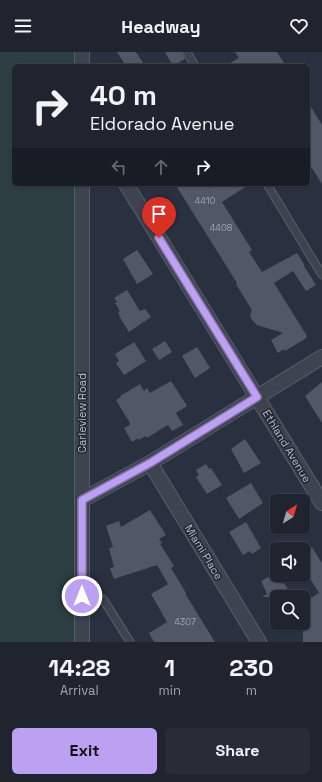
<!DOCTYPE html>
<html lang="en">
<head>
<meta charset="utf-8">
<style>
	body { margin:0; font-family:"Space Grotesk",sans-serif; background:#272c37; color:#f1f3f6; height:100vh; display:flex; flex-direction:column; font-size:15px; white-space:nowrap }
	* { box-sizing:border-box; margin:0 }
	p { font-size:13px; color:#a1a4aa }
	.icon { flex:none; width:22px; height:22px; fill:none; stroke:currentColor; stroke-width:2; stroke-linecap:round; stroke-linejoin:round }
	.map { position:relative; height:590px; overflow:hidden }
	.details { display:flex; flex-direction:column; background:#1f242f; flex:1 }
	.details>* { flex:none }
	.top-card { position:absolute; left:12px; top:12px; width:298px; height:122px; border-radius:6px; box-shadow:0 1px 3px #0004,0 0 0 1px #3c414b; background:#1f242f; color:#f1f3f6; overflow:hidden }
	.needle { width:26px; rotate:37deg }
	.tools { position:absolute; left:270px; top:442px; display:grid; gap:8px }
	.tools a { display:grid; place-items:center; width:40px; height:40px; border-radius:6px; background:#1f242f; box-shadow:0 1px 3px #0004,0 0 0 1px #3c414b; font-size:20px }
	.pin { position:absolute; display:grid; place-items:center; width:34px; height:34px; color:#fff; margin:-41px -17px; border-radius:50% 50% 50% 0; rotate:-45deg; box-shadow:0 0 4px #0007 }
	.pin .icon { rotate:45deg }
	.me { position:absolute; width:44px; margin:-22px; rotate:0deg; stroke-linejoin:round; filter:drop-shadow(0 0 3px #0008) }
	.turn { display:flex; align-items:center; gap:14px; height:84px; padding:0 12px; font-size:18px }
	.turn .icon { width:52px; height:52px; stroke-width:2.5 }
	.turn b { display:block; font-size:28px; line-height:34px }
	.lanes { display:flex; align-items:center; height:38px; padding:0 12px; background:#0003; justify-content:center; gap:20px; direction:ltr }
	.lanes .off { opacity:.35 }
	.eta { display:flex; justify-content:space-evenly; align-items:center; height:68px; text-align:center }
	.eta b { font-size:24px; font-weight:700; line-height:28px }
	.primary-button { display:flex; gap:8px; margin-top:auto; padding:8px 12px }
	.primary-button a { flex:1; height:46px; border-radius:6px; background:#bca0f2; color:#111; font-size:16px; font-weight:700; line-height:46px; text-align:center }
	.primary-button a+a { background:#272c37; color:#f1f3f6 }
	header { display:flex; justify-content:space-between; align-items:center; height:52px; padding:0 12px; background:#1f242f; font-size:18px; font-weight:700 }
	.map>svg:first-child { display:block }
</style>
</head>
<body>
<header><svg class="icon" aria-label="menu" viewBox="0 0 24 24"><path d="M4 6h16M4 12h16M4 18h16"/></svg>Headway<svg class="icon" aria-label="heart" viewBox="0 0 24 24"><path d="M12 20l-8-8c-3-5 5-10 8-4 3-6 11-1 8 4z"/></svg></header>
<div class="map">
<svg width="322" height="590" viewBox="0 0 322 590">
	<rect width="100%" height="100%" fill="#29303f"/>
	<path fill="#2c3e41" d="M 0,0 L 76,0 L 76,14 L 14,14 L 14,132 L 76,132 L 75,590 L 0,590 Z"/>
	<g fill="#505767">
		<path d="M 117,0 L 136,0 L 145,14 L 126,14 Z"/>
		<path d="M 165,0 L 182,0 L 185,7 L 173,14 Z"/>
		<path d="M 235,0 L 277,0 L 286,14 L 225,14 L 239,6 Z"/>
		<path d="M 308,50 L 322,73 L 322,132 L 308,110 Z"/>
		<path d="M 175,132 L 208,132 L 210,136 L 216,132 L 250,132 L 222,150 L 252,198 L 249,200 L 262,220 L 297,201 L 304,212 L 304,214 L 316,233 L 306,239 L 293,219 L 274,231 L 307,284 L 305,287 L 285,299 L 284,297 L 278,301 L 271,288 L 283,281 L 257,273 L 252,268 L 250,263 L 252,258 L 236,232 L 237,231 Z"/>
		<path d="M 137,198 L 153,222 L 137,232 L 123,207 Z"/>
		<path d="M 127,238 L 140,259 L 145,257 L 151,265 L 129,280 L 119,264 L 120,264 L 118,260 L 120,259 L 115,251 L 117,250 L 114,246 Z"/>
		<path d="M 165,289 L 172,300 L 159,308 L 152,297 Z"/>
		<path d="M 134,290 L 146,309 L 124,323 L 116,311 L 119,309 L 115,302 Z"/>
		<path d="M 197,295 L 210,316 L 195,326 L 182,304 Z"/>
		<path d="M 171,329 L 187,354 L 176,361 L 183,373 L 172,379 L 168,373 L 147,386 L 146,384 L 138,388 L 138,386 L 132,390 L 124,376 L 130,373 L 129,372 L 130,371 L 116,348 L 121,345 L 120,344 L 140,332 L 144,339 L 147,336 L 150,341 Z"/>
		<path d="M 322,330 L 322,371 L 305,344 Z"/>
		<path d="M 245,387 L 261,411 L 244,421 L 231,397 Z"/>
		<path d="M 206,412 L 209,417 L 211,416 L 222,433 L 207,442 L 196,425 L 199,423 L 196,418 Z"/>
		<path d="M 251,431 L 263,451 L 239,467 L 226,446 Z"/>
		<path d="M 150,458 L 166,483 L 159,487 L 162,491 L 160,492 L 174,514 L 171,516 L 186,541 L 186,543 L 215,590 L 154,590 L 149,581 L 167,570 L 151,542 L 168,532 L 157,513 L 114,527 L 110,516 L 114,515 L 109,496 L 113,495 L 106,474 L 119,469 L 121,475 Z"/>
		<path d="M 246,470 L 261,496 L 252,502 L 250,499 L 243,503 L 229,480 Z"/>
		<path d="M 312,495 L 322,511 L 322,590 L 303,590 L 303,551 L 319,541 L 303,515 L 303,501 Z"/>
		<path d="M 274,522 L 282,532 L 284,531 L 293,545 L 262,545 L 267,542 L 261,529 Z"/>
	</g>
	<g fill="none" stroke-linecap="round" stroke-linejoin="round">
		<defs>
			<g id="service">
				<path d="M 187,0 L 195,14"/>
				<path d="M 267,132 L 322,223"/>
				<path d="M 82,544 L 103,547 L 130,590"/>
			</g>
			<g id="minor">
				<path d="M 82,14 L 82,0"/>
				<path d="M 82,132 L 82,590"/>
				<path d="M 126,132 L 322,451"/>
				<path d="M 150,411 L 259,590"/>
				<path d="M 82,448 L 150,411 L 322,305"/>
			</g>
		</defs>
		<use href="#service" stroke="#585e69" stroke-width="9"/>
		<use href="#minor" stroke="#585e69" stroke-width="16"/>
		<use href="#service" stroke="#3d434f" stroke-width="7"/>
		<use href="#minor" stroke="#3d434f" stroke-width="14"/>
	</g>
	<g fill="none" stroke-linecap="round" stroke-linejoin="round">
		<defs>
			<path id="route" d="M 82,544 L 82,448 L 150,411 L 257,345 L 159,186"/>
		</defs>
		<use href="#route" stroke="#7a689d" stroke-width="10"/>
		<use href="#route" stroke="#bca0f2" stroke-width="7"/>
	</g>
	<g text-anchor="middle" stroke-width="3" stroke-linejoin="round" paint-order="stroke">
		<g font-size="9" fill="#a0a4b0">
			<text x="205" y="152">4410</text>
			<text x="221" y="179">4408</text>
			<text x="185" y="573">4307</text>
		</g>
		<g font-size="11" fill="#babec9" stroke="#222834">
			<text transform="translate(82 361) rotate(-90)" y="4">Carleview Road</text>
			<text transform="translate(287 394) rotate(59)" y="4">Ethland Avenue</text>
			<text transform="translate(204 500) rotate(59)" y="4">Miami Place</text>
		</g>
	</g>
</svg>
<div class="tools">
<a><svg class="needle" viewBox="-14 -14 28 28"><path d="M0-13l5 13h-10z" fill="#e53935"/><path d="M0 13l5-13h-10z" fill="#a1a4aa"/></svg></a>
<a><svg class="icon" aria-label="sound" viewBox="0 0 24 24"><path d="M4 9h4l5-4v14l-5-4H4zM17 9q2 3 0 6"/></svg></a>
<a><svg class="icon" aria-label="search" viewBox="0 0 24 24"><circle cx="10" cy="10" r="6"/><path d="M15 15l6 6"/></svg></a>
</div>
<div class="pin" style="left:159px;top:186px;background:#d93025"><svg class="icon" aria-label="arrive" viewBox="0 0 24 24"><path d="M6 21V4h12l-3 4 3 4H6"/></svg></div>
<svg class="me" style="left:82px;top:544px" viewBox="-20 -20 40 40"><circle r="17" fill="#bca0f2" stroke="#fff" stroke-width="3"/><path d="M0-11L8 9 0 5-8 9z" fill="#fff"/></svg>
<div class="top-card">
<div class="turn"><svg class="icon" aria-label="right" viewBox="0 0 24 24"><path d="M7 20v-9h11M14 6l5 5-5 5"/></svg><div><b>40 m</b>Eldorado Avenue</div></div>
<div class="lanes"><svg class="icon off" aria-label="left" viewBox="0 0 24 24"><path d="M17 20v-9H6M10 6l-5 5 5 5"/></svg><svg class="icon off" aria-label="ahead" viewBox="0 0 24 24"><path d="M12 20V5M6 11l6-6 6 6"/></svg><svg class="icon" aria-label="right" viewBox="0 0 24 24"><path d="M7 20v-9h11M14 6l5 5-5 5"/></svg></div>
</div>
</div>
<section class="details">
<div class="eta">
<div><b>14:28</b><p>Arrival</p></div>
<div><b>1</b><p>min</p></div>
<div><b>230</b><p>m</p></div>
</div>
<div class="primary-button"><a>Exit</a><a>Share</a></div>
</section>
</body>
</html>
